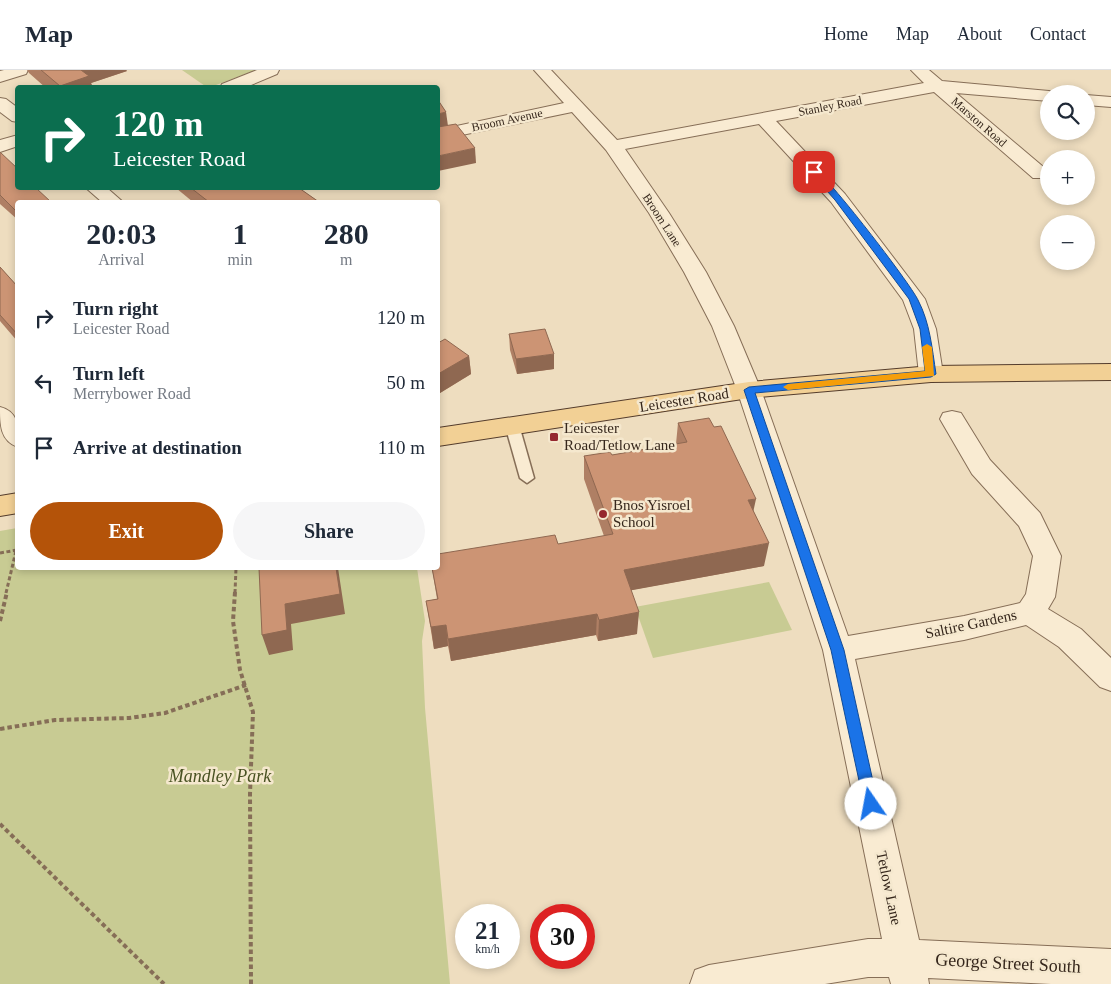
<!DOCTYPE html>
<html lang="en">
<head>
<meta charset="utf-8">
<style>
	body { margin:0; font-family:"Times New Roman",serif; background:#f6f6f7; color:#1f2937; height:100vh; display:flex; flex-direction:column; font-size:19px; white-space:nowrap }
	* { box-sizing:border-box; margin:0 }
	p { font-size:16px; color:#747a83 }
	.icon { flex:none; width:28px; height:28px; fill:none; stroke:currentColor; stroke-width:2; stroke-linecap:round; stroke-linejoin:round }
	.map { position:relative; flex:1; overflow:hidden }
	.sheet { position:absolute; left:15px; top:130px; width:425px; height:370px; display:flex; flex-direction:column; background:#fff; border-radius:5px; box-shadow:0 2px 8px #0003 }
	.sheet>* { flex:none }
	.hud { position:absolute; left:15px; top:15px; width:425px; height:105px; border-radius:5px; box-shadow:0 2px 8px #0003; background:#0b6e4f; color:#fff; overflow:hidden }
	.tools { position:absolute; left:1040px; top:15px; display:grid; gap:10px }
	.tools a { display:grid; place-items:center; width:55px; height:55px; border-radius:50%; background:#fff; box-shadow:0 2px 8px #0003; font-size:25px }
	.speed { position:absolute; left:455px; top:834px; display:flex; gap:10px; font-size:25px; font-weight:700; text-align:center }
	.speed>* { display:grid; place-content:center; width:65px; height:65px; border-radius:50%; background:#fff; box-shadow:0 2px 8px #0003; line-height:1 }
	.speed small { font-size:12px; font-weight:400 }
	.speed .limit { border:8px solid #d22; background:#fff; color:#111 }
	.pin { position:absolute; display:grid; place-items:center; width:42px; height:42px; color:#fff; margin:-21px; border-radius:10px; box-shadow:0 2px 8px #0006 }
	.me { position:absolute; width:55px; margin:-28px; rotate:348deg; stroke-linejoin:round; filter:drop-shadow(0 0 4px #0008) }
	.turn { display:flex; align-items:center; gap:18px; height:105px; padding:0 15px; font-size:22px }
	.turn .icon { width:65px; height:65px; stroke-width:2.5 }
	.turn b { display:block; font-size:35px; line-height:42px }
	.eta { display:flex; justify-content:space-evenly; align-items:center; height:85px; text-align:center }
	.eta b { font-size:30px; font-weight:800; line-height:35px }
	.button { display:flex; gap:10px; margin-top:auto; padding:10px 15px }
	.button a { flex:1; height:58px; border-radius:30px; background:#b45309; color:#fff; font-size:20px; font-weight:800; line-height:58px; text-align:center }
	.button a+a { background:#f6f6f7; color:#1f2937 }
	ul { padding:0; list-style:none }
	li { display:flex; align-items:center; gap:15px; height:65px; padding:0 15px }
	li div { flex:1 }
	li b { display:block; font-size:19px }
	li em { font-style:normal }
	header { display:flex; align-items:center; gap:30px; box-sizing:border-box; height:70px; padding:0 25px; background:#fff; border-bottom:1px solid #e0e1e3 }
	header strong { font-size:24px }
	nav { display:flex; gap:28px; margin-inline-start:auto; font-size:18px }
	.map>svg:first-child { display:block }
</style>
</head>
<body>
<header>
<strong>Map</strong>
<nav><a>Home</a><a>Map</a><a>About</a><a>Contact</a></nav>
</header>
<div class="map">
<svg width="1111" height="914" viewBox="0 0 1111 914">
	<rect width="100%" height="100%" fill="#eeddbf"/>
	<g fill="#c8cb93">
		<path d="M 182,0 L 256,0 L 208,18 Z"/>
		<path d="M 17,458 L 18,498 L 417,498 L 425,551 L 422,571 L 425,638 L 450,914 L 0,914 L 0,461 Z"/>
		<path d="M 769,512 L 792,560 L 653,588 L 635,537 Z"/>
	</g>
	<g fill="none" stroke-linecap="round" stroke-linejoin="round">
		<defs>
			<path id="service" d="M 512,350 L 519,355 L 534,408 L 527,413 L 520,408 L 505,355 Z"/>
			<g id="minor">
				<path d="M 4,0 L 28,0 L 26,4 L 0,12 L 0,1 Z"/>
				<path d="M 257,0 L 279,0 L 277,4 L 244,18 L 220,18 L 222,14 Z"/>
				<path d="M 534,0 L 551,0 L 617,70 L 924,13 L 911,0 L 929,0 L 942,11 L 1049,21 L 1056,24 L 1049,24 L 1049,31 L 956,23 L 1047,100 L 1049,103 L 1047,108 L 1033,108 L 934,22 L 776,51 L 845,124 L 925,229 L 936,259 L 943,304 L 939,309 L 931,312 L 923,309 L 919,304 L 914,259 L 903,230 L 831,132 L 759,54 L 625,79 L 669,143 L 706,202 L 734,256 L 761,320 L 848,566 L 964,546 L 1020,533 L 1026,524 L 1033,486 L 1019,456 L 972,404 L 940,349 L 943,343 L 952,341 L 961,343 L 990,390 L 1040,443 L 1061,486 L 1055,527 L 1048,539 L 1081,559 L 1111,588 L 1111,621 L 1100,617 L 1059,577 L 1026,555 L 964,570 L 855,589 L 919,870 L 1111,879 L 1111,914 L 1051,914 L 928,908 L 929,914 L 891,914 L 889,907 L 868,907 L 825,914 L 690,914 L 695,900 L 709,895 L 868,869 L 882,869 L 823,580 L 737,320 L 712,256 L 684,202 L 649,143 L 606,80 L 572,42 L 438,70 L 438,60 L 564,33 Z"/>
				<path d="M 1086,25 L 1111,27 L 1111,37 L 1086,35 Z"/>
				<path d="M 18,65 L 18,76 L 0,82 L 0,70 Z"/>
				<path d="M 0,337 C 20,342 18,359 18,377 C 0,371 0,354 0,337 Z"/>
			</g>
			<g id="tertiary">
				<path d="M 0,28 L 6,29 L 18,38 L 18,52 L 12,51 L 0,42 Z"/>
				<path d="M 86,118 L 107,118 L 123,132 L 102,132 Z"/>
			</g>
			<g id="primary">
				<path d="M 1111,294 L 1111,310 L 931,312 L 749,328 L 438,376 L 438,358 L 749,312 L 931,296 Z"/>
				<path d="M 18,423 L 18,443 L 0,446 L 0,426 Z"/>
			</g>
		</defs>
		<use href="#service" stroke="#866e57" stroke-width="3"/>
		<use href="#minor" stroke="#866e57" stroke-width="2"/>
		<use href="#tertiary" stroke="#866e57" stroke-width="2"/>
		<use href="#primary" stroke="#543c2c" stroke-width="2"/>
		<g stroke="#866e57" stroke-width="3" stroke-dasharray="4 2.5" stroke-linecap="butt">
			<path d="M 0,483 L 17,480"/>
			<path d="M 6,523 L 16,481"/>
			<path d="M 235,523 L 236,498"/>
		</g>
		<g stroke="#866e57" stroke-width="4" stroke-dasharray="4.5 3" stroke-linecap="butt">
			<path d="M 235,522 L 233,551 L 240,600 L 253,642 L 250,724 L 251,914"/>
			<path d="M 0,551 L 7,522"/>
			<path d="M 0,659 L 55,650 L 129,648 L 165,643 L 246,615"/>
			<path d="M 0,754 L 164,914"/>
		</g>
		<use href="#service" fill="#f9ebd2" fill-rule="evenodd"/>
		<use href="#minor" fill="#f9ebd2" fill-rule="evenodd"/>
		<use href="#tertiary" fill="#f9ebd2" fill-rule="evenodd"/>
		<use href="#primary" fill="#f2d095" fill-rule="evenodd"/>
	</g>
	<g fill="#af7f64">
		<path d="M 27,0 L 126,0 L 127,1 L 91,13 L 93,18 L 46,18 L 29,3 Z"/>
		<path d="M 0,82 L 18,132 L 18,150 L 0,134 Z"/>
		<path d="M 176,118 L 299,118 L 319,132 L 193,132 Z"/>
		<path d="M 0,197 L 18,217 L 18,272 L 0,251 Z"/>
		<path d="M 509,264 L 554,299 L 517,304 L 510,280 Z"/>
		<path d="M 438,273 L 469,286 L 471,304 L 440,323 L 438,320 Z"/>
		<path d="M 678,353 L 753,441 L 764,496 L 631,520 L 637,564 L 598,571 L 596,565 L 451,591 L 448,576 L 434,579 L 426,531 L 437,529 L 432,498 L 438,498 L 604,466 L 584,409 L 584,386 L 612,385 L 676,374 Z"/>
	</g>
	<g fill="#8f6851">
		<path d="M 77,0 L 126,0 L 127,1 L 91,13 L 93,18 L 61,18 L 60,16 Z"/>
		<path d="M 446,42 L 448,56 L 438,59 L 438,44 Z"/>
		<path d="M 475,78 L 476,93 L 438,101 L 438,86 Z"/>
		<path d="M 554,284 L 554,299 L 517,304 L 516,289 Z"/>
		<path d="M 469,286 L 471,304 L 440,323 L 438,304 Z"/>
		<path d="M 756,429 L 751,452 L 748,430 Z"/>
		<path d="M 769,473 L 764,496 L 622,522 L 624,500 Z"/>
		<path d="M 336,498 L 338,498 L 345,544 L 291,554 L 293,580 L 269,585 L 262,565 L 285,534 Z"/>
		<path d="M 639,542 L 637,564 L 598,571 L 599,550 Z"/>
		<path d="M 597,544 L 596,565 L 451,591 L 448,569 Z"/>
		<path d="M 446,555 L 448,576 L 434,579 L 431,557 Z"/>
	</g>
	<g fill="#cc9474" stroke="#8f6851">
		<path d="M 41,0 L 81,0 L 89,6 L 60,16 Z"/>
		<path d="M 438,30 L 446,42 L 438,44 Z"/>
		<path d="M 456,54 L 475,78 L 438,86 L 438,57 Z"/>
		<path d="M 0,82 L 18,99 L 18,118 L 36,118 L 51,132 L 18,132 L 18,143 L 0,125 Z"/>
		<path d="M 191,118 L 299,118 L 319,132 L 209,132 Z"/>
		<path d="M 0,197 L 18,217 L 18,265 L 0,245 Z"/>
		<path d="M 545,259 L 554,284 L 516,289 L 509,264 Z"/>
		<path d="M 445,269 L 469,286 L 438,304 L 438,273 Z"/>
		<path d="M 709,348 L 714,357 L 721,356 L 756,429 L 748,430 L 769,473 L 624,500 L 639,542 L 599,550 L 597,544 L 448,569 L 446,555 L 431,557 L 426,531 L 438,529 L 432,498 L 438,498 L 438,484 L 555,465 L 558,474 L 613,464 L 584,386 L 610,382 L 612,385 L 687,372 L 678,353 Z"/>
		<path d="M 259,498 L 336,498 L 340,524 L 285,534 L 287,560 L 262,565 Z"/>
	</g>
	<path fill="#1a73e8" stroke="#114b97" d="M 814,99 C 826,104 910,213 918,230 C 930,253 932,278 936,304 L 931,307 L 755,323 L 844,580 L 878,734 L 876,738 L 871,740 L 866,738 L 864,734 L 831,580 L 744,320 L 749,317 L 925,301 L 920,259 L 909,229 L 835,130 L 811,103 L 810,102 Z"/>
	<path fill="#f59e0b" d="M 927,274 L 932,277 L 934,306 L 788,320 L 783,317 L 788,314 L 925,301 L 922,277 Z"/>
	<g fill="#95272e" stroke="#f5e8ce" stroke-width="2">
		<rect x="549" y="362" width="10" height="10" rx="2.5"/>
		<circle cx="603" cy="444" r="5"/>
	</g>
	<g text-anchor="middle" stroke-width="5" stroke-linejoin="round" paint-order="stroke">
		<g font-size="12" fill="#36271c" stroke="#f5e8ce">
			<text transform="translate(830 36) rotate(-11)" y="4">Stanley Road</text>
			<text transform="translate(507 50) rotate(-12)" y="4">Broom Avenue</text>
			<text transform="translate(979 52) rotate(41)" y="4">Marston Road</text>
			<text transform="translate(662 150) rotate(57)" y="4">Broom Lane</text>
		</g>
		<g font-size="15" fill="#36271c" stroke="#f5e8ce">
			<text transform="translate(684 330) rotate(-9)" y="5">Leicester Road</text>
			<text transform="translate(971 554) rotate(-12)" y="5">Saltire Gardens</text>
			<text transform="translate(889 818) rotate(78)" y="5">Tetlow Lane</text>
		</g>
		<g font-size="15" fill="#36271c" stroke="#f5e8ce" text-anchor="start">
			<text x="564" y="363">Leicester<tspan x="564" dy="17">Road/Tetlow Lane</tspan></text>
			<text x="613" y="440">Bnos Yisroel<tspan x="613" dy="17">School</tspan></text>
		</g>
		<g font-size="18" font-style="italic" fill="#495222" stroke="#f5e8ce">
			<text x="220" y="712">Mandley Park</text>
		</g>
		<g font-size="18" fill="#36271c" stroke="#f5e8ce">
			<text transform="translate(1008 893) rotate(3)" y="6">George Street South</text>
		</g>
	</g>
</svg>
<div class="tools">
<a><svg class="icon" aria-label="search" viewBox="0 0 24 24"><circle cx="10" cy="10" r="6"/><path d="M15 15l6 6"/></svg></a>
<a>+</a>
<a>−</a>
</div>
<div class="speed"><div>21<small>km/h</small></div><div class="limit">30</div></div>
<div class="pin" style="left:814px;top:102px;background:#d93025"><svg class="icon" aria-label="arrive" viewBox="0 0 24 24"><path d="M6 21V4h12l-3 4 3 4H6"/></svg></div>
<svg class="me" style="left:871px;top:734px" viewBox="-20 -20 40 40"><circle r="19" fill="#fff"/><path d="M0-13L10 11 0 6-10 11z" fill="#1a73e8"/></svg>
<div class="hud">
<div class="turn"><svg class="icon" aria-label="right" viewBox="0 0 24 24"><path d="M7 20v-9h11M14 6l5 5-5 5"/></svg><div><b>120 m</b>Leicester Road</div></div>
</div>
<section class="sheet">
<div class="eta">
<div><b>20:03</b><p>Arrival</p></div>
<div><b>1</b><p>min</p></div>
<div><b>280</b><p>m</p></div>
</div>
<ul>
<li><svg class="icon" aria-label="right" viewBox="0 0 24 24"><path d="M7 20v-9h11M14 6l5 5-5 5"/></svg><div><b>Turn right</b><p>Leicester Road</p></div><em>120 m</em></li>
<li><svg class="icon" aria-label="left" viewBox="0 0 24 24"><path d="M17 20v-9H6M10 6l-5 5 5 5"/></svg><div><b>Turn left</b><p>Merrybower Road</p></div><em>50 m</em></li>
<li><svg class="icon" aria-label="arrive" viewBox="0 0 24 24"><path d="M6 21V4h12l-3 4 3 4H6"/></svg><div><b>Arrive at destination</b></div><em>110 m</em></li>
</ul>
<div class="button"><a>Exit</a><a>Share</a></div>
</section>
</div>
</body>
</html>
